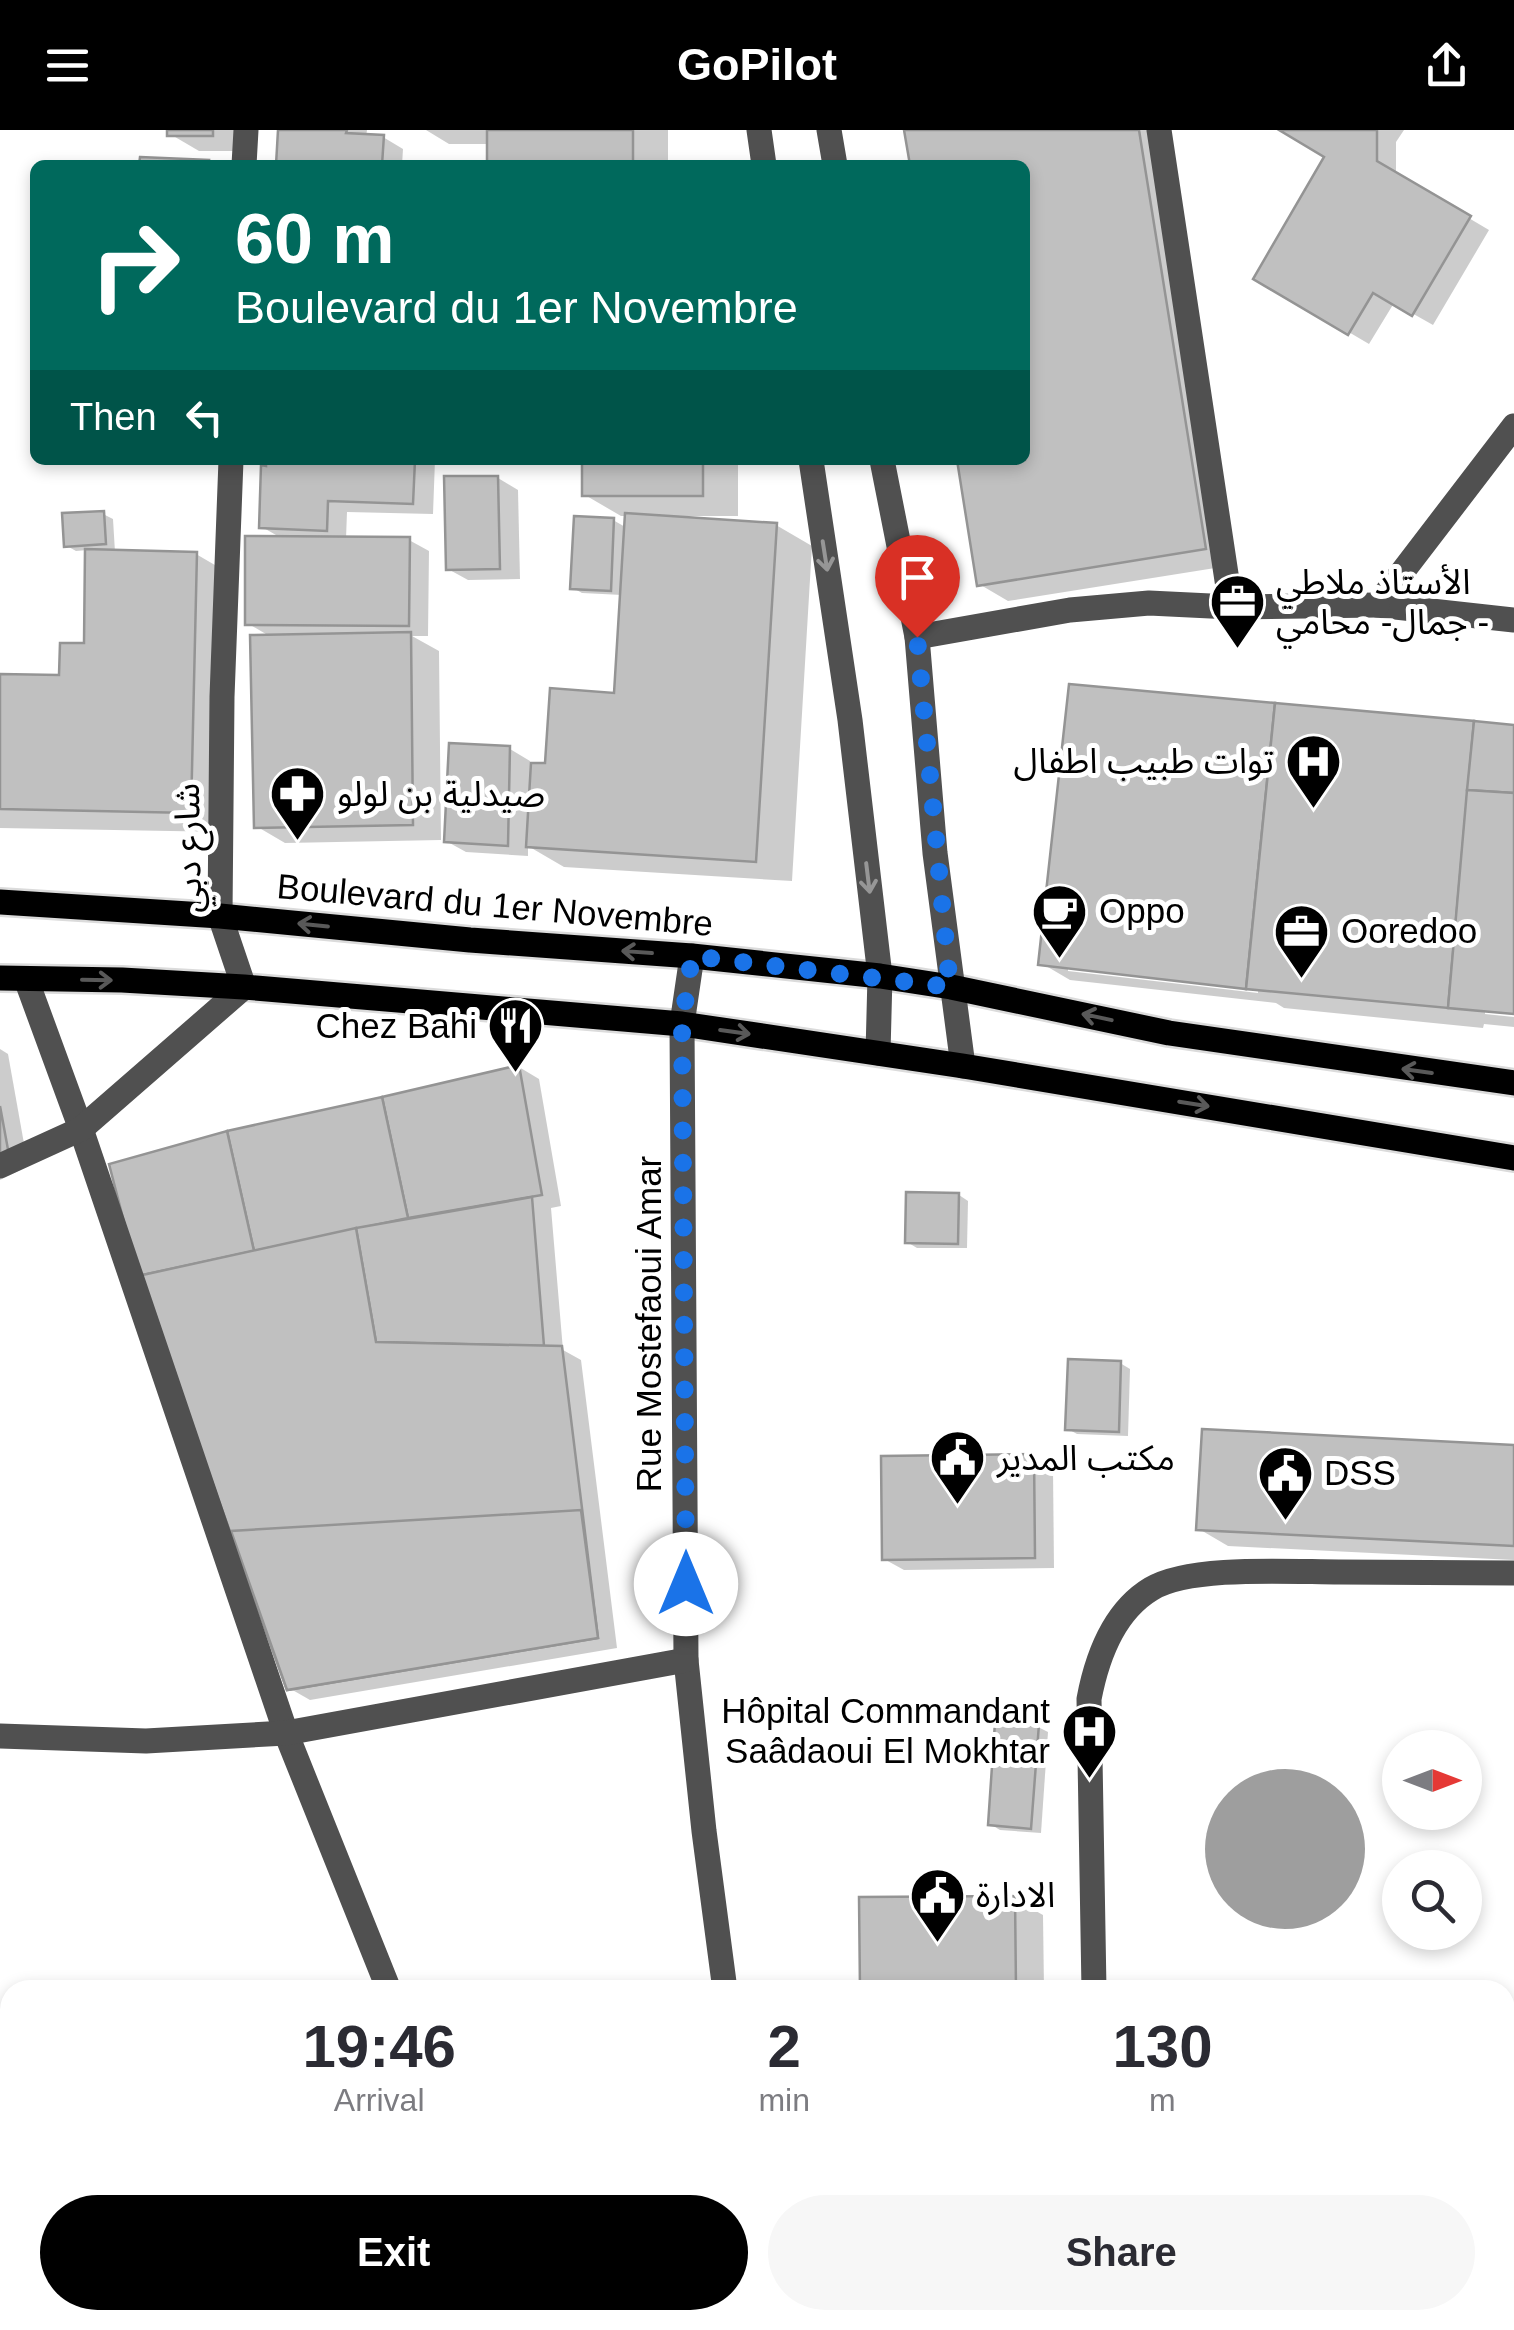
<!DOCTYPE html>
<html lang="en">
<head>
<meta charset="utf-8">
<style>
	body { margin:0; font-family:Helvetica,"Noto Sans Arabic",sans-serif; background:#f7f7f7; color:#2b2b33; height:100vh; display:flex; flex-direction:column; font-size:38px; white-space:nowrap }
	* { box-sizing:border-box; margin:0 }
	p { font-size:32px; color:#7c7c81 }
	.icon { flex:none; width:55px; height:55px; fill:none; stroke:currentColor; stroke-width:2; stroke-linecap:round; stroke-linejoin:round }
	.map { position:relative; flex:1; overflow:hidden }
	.sheet { position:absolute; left:0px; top:1850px; width:1515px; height:350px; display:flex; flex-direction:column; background:#fff; border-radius:30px 30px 0 0; box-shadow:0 5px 15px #0003 }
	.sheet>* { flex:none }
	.guide { position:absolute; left:30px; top:30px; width:1000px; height:305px; border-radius:15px; box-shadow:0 5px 15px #0003; background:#00695c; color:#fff; overflow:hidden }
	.needle { width:65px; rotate:90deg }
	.fabs { position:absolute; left:1382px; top:1600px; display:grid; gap:20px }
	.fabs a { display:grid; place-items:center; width:100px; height:100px; border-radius:50%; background:#fff; box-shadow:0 5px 15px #0003; font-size:50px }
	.pin { position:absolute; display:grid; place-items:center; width:85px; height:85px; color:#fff; margin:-102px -42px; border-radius:50% 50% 50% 0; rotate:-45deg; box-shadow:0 0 10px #0007 }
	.pin .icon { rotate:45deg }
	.me { position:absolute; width:110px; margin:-55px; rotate:0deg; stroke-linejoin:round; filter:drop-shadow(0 0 8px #0008) }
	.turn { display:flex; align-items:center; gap:35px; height:210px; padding:0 40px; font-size:45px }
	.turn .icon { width:130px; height:130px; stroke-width:2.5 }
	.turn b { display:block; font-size:70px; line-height:85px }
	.then { display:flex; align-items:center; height:95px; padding:0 40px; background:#0003; gap:20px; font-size:38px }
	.eta { display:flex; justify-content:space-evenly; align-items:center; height:170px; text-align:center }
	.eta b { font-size:60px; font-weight:700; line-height:70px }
	.primary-button { display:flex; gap:20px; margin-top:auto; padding:20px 40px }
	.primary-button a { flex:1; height:115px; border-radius:60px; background:#000; color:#fff; font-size:40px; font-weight:700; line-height:115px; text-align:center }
	.primary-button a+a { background:#f7f7f7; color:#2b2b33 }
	header { display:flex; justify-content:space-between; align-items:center; height:130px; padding:0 40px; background:#000; color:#fff; font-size:45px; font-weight:700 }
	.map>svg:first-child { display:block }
</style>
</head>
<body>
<header><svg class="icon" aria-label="menu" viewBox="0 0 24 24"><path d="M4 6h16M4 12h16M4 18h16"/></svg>GoPilot<svg class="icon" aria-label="share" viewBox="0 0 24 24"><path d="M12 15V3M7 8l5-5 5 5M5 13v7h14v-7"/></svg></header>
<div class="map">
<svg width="1514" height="2200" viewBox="0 0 1514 2200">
	<rect width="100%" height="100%" fill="#fff"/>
	<circle fill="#9e9e9e" cx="1285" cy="1719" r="80"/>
	<g fill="#0003" fill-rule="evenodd">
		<path d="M 170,0 L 241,0 L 241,21 L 199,21 L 170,4 Z"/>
		<path d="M 280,0 L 367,0 L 366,7 L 383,7 L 403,19 L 402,35 L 278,35 Z"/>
		<path d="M 426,0 L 668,0 L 668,35 L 490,35 L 490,14 L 449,14 Z"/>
		<path d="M 906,0 L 1165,0 L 1234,435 L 1008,471 L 979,454 L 959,330 L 1025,330 L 1025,35 L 912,35 Z"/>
		<path d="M 1283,0 L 1404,0 L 1396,12 L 1396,45 L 1489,100 L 1433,195 L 1394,173 L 1369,214 L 1257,148 L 1328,26 Z"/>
		<path d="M 266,330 L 435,330 L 433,384 L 347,382 L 346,409 L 409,410 L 429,421 L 428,506 L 412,506 L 439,521 L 441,710 L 285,713 L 256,696 L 271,507 L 247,493 L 283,409 L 262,397 Z"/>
		<path d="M 585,330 L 738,330 L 738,386 L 688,386 L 688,390 L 776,395 L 812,416 L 792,751 L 564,737 L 528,716 L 528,726 L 466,722 L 446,711 L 510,619 L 530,631 L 530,635 L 548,636 L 616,565 L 622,465 L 582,463 L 573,458 L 613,390 L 627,398 L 627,386 L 621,386 L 585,365 Z"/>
		<path d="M 498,348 L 518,360 L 520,449 L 468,450 L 448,439 Z"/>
		<path d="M 103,384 L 113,389 L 115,422 L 196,424 L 232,445 L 227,702 L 0,698 L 0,546 L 61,547 L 87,515 L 88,420 L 76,421 L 67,416 Z"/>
		<path d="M 1514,597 L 1514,882 L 1485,879 L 1485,884 L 1514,887 L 1514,897 L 1484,894 L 1483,898 L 1284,878 L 1276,873 L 1070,850 L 1041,833 ZM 1068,836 L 1258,858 L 1258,863 L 1068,841 Z"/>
		<path d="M 0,919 L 8,924 L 28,1036 L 0,1050 Z"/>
		<path d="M 519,937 L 539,949 L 561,1076 L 551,1078 L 563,1220 L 581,1230 L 617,1518 L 310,1570 L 289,1558 L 140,1145 Z"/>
		<path d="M 959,1065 L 968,1071 L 967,1118 L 917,1118 L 907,1112 Z"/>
		<path d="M 1120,1233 L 1130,1239 L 1128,1306 L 1077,1304 L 1068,1299 Z"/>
		<path d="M 1514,1318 L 1514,1430 L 1228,1416 L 1199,1399 Z"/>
		<path d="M 1033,1327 L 1053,1339 L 1054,1438 L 904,1440 L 884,1429 Z"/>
		<path d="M 1038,1597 L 1048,1602 L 1041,1703 L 1000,1700 L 990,1694 Z"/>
		<path d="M 1014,1769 L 1043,1785 L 1044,1860 L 862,1860 Z"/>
		<path d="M 1161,2190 L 1234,2190 L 1252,2200 L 1089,2200 Z"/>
	</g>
	<g fill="#c0c0c0" stroke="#949494" stroke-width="2.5">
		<rect x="167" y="0" width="46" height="6"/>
		<path d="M 278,0 L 347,0 L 346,3 L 384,5 L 382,35 L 276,35 Z"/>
		<rect x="487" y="0" width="146" height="35"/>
		<path d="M 904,0 L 1139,0 L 1206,419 L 977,456 L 957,330 L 1025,330 L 1025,35 L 910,35 Z"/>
		<path d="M 1279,0 L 1377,0 L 1377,31 L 1471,86 L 1412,186 L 1373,163 L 1348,205 L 1253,149 L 1324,27 Z"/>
		<path d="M 140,27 L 209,30 L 208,35 L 139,35 Z"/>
		<path d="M 266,330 L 415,330 L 413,374 L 328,371 L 327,401 L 259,398 L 261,335 L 266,336 Z"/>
		<rect x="582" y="330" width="121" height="36"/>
		<path d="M 444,346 L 498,346 L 500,439 L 446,440 Z"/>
		<path d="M 104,381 L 106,414 L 64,417 L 62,383 Z"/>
		<path d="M 625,383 L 777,393 L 756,732 L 526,717 L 531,633 L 545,633 L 550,558 L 614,563 Z"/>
		<path d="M 574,386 L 614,388 L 611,461 L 570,459 Z"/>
		<path d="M 245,406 L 410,407 L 409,496 L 245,495 Z"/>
		<path d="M 85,419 L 197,422 L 191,683 L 0,679 L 0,544 L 59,545 L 60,513 L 84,513 Z"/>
		<path d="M 411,502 L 413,695 L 254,698 L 250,505 Z"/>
		<path d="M 1069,554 L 1275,573 L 1246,859 L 1038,835 Z"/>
		<path d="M 1275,573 L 1474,591 L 1448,878 L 1246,859 Z"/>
		<path d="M 1474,591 L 1514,595 L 1514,663 L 1467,660 Z"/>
		<path d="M 449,613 L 510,616 L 508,716 L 444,712 Z"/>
		<path d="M 1467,660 L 1514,663 L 1514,884 L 1448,878 Z"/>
		<path d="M 519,935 L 542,1065 L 408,1088 L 382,967 Z"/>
		<path d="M 382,967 L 408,1088 L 254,1121 L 227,1001 Z"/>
		<path d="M 0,976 L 9,1025 L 0,1029 Z"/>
		<path d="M 227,1001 L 254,1121 L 138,1146 L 109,1034 Z"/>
		<path d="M 906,1062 L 959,1063 L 958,1114 L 905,1113 Z"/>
		<path d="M 532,1067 L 544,1216 L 376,1212 L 356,1098 Z"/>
		<path d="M 356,1098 L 376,1212 L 562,1216 L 598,1508 L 287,1560 L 138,1146 Z"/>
		<path d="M 1068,1229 L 1121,1231 L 1119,1302 L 1065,1300 Z"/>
		<path d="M 1202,1299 L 1514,1315 L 1514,1416 L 1196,1400 Z"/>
		<path d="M 1034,1324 L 1035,1428 L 882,1430 L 881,1326 Z"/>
		<path d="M 581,1380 L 598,1508 L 287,1560 L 231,1401 Z"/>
		<path d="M 995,1592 L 1039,1594 L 1031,1699 L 988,1695 Z"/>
		<path d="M 1015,1766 L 1016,1860 L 860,1860 L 859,1767 Z"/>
		<path d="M 1143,2190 L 1222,2190 L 1223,2200 L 1071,2200 Z"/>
		<path d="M 1396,2193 L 1397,2200 L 1343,2200 Z"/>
	</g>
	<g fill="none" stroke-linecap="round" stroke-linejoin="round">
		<defs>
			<g id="major">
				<path d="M 0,772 L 220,786 L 470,810 L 692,826 L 880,846 L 951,857 L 1169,903 L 1514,953"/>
				<path d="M 0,848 L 122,850 L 244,857 L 682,894 L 963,936 L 1514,1028"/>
			</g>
		</defs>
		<use href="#major" stroke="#dbdbdb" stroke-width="30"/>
		<g stroke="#505050" stroke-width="25">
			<path d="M 759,0 L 764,35"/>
			<path d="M 829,0 L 835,35"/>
			<path d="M 1159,0 L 1231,477"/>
			<path d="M 244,35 L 246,0"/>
			<path d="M 1514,296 L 1377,475 L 1514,490"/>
			<path d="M 811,330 L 850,590 L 880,846 L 878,923"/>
			<path d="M 882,330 L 917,507 L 935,723 L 963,936"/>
			<path d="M 917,507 L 1070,480 L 1149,473 L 1231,477 L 1377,475"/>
			<path d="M 692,826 L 682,894 L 686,1530 L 704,1701 L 725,1860"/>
			<path d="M 26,849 L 81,999 L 286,1603 L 389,1860"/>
			<path d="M 0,1036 L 81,999 L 244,857 L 220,786 L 222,567 L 231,330"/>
			<path d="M 0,1606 L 146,1611 L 286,1603 L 686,1530"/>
			<path d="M 1094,1860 L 1089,1569 C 1097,1527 1113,1482 1151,1459 C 1190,1435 1292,1442 1339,1442 C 1397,1442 1456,1443 1514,1443"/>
			<path d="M 1505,2121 L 1514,2124"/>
			<path d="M 0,2155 L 10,2155"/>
			<path d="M 523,2190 L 527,2200"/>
			<path d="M 777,2190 L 779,2200"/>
		</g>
		<use href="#major" stroke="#000" stroke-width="25"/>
	</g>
	<defs><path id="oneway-shaft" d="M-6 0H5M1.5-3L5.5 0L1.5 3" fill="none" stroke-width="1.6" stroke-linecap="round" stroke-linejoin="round" transform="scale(2.5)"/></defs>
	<g stroke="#969696">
		<use href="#oneway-shaft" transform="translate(825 426) rotate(81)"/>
		<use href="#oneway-shaft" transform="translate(868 748) rotate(83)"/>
	</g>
	<g stroke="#595959">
		<use href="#oneway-shaft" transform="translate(313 795) rotate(-174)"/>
		<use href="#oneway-shaft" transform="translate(637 822) rotate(-176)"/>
		<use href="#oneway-shaft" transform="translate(97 850) rotate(1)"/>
		<use href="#oneway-shaft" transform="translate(1097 887) rotate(-168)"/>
		<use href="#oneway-shaft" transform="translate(735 902) rotate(8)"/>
		<use href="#oneway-shaft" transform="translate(1417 941) rotate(-172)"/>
		<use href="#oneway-shaft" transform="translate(1194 974) rotate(9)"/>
	</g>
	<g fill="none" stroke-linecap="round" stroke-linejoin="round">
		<path stroke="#1a73e8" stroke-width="18" stroke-dasharray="0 32.4" d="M 686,1454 L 682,894 L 692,826 L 950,857 L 917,507"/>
	</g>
	<defs>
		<symbol id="office-pin" viewBox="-11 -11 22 30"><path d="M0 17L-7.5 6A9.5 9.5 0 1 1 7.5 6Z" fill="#000" stroke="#fff"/><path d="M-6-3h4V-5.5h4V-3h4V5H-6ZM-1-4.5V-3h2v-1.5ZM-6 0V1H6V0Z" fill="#fff"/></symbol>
		<symbol id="hospital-pin" viewBox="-11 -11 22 30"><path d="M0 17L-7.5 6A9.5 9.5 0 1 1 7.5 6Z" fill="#000" stroke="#fff"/><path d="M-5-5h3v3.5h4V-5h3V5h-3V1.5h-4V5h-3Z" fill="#fff"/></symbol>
		<symbol id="pharmacy-pin" viewBox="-11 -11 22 30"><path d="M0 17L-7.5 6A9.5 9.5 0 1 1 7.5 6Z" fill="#000" stroke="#fff"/><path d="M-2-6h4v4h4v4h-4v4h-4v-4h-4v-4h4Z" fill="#fff"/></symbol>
		<symbol id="cafe-pin" viewBox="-11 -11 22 30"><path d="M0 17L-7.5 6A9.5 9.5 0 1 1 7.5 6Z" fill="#000" stroke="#fff"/><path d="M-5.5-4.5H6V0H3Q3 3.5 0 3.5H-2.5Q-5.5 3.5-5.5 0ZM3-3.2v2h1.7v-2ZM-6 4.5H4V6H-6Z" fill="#fff"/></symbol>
		<symbol id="restaurant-pin" viewBox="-11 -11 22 30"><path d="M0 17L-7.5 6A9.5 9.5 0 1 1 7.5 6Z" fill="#000" stroke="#fff"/><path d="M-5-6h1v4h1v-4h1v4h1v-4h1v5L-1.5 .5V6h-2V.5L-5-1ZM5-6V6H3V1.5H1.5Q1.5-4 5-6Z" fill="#fff"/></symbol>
		<symbol id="civic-pin" viewBox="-11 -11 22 30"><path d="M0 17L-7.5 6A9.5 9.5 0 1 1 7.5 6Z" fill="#000" stroke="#fff"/><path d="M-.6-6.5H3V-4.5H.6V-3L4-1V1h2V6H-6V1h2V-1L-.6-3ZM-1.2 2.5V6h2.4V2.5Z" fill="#fff"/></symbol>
	</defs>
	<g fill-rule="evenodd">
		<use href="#office-pin" x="1206" y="440" width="63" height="86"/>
		<use href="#hospital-pin" x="1282" y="600" width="63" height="86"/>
		<use href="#pharmacy-pin" x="266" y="632" width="63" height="86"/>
		<use href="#cafe-pin" x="1028" y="750" width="63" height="86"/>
		<use href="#office-pin" x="1270" y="770" width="63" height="86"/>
		<use href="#restaurant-pin" x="484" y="864" width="63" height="86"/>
		<use href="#civic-pin" x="926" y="1296" width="63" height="86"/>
		<use href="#civic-pin" x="1254" y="1312" width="63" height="86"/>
		<use href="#hospital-pin" x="1058" y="1570" width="63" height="86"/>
		<use href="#civic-pin" x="906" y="1734" width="63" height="86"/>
	</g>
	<g text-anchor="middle" stroke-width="10" stroke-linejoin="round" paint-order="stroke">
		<g font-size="35" fill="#000" stroke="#fff" text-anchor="start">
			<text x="1276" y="464">الأستاذ ملاطي<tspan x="1276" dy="40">جمال- محامي -</tspan></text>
			<text x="1274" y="643" text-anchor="end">توات طبيب اطفال</text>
			<text x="337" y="676">صيدلية بن لولو</text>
			<text x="1099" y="793">Oppo</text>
			<text x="1341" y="813">Ooredoo</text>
			<text x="477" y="908" text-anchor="end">Chez Bahi</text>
			<text x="997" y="1340">مكتب المدير</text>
			<text x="1324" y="1355">DSS</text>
			<text x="1050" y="1593" text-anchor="end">Hôpital Commandant<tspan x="1050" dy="40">Saâdaoui El Mokhtar</tspan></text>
			<text x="976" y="1777">الادارة</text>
		</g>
		<g font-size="35" fill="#000" stroke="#fff">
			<text transform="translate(188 718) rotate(-91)" y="12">شارع دبي</text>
			<text transform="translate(495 775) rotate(5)" y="12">Boulevard du 1er Novembre</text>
			<text transform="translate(649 1194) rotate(-90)" y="12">Rue Mostefaoui Amar</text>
		</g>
	</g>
</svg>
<div class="fabs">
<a><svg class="needle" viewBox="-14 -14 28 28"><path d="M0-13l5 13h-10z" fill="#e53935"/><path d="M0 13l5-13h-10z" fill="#7c7c81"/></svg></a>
<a><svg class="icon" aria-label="search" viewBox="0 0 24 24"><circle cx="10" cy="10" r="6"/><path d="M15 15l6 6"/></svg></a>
</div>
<div class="pin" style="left:917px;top:507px;background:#d93025"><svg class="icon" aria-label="arrive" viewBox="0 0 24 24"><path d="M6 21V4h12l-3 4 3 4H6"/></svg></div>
<svg class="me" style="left:686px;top:1454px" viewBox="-20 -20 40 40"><circle r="19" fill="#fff"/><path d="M0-13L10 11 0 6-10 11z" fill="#1a73e8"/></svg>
<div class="guide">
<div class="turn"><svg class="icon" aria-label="right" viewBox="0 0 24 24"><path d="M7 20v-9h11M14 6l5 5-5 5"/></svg><div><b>60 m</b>Boulevard du 1er Novembre</div></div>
<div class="then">Then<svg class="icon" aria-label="left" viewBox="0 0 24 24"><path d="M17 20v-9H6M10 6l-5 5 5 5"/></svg></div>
</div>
<section class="sheet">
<div class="eta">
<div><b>19:46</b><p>Arrival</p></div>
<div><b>2</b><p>min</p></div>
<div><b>130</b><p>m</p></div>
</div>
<div class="primary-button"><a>Exit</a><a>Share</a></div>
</section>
</div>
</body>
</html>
